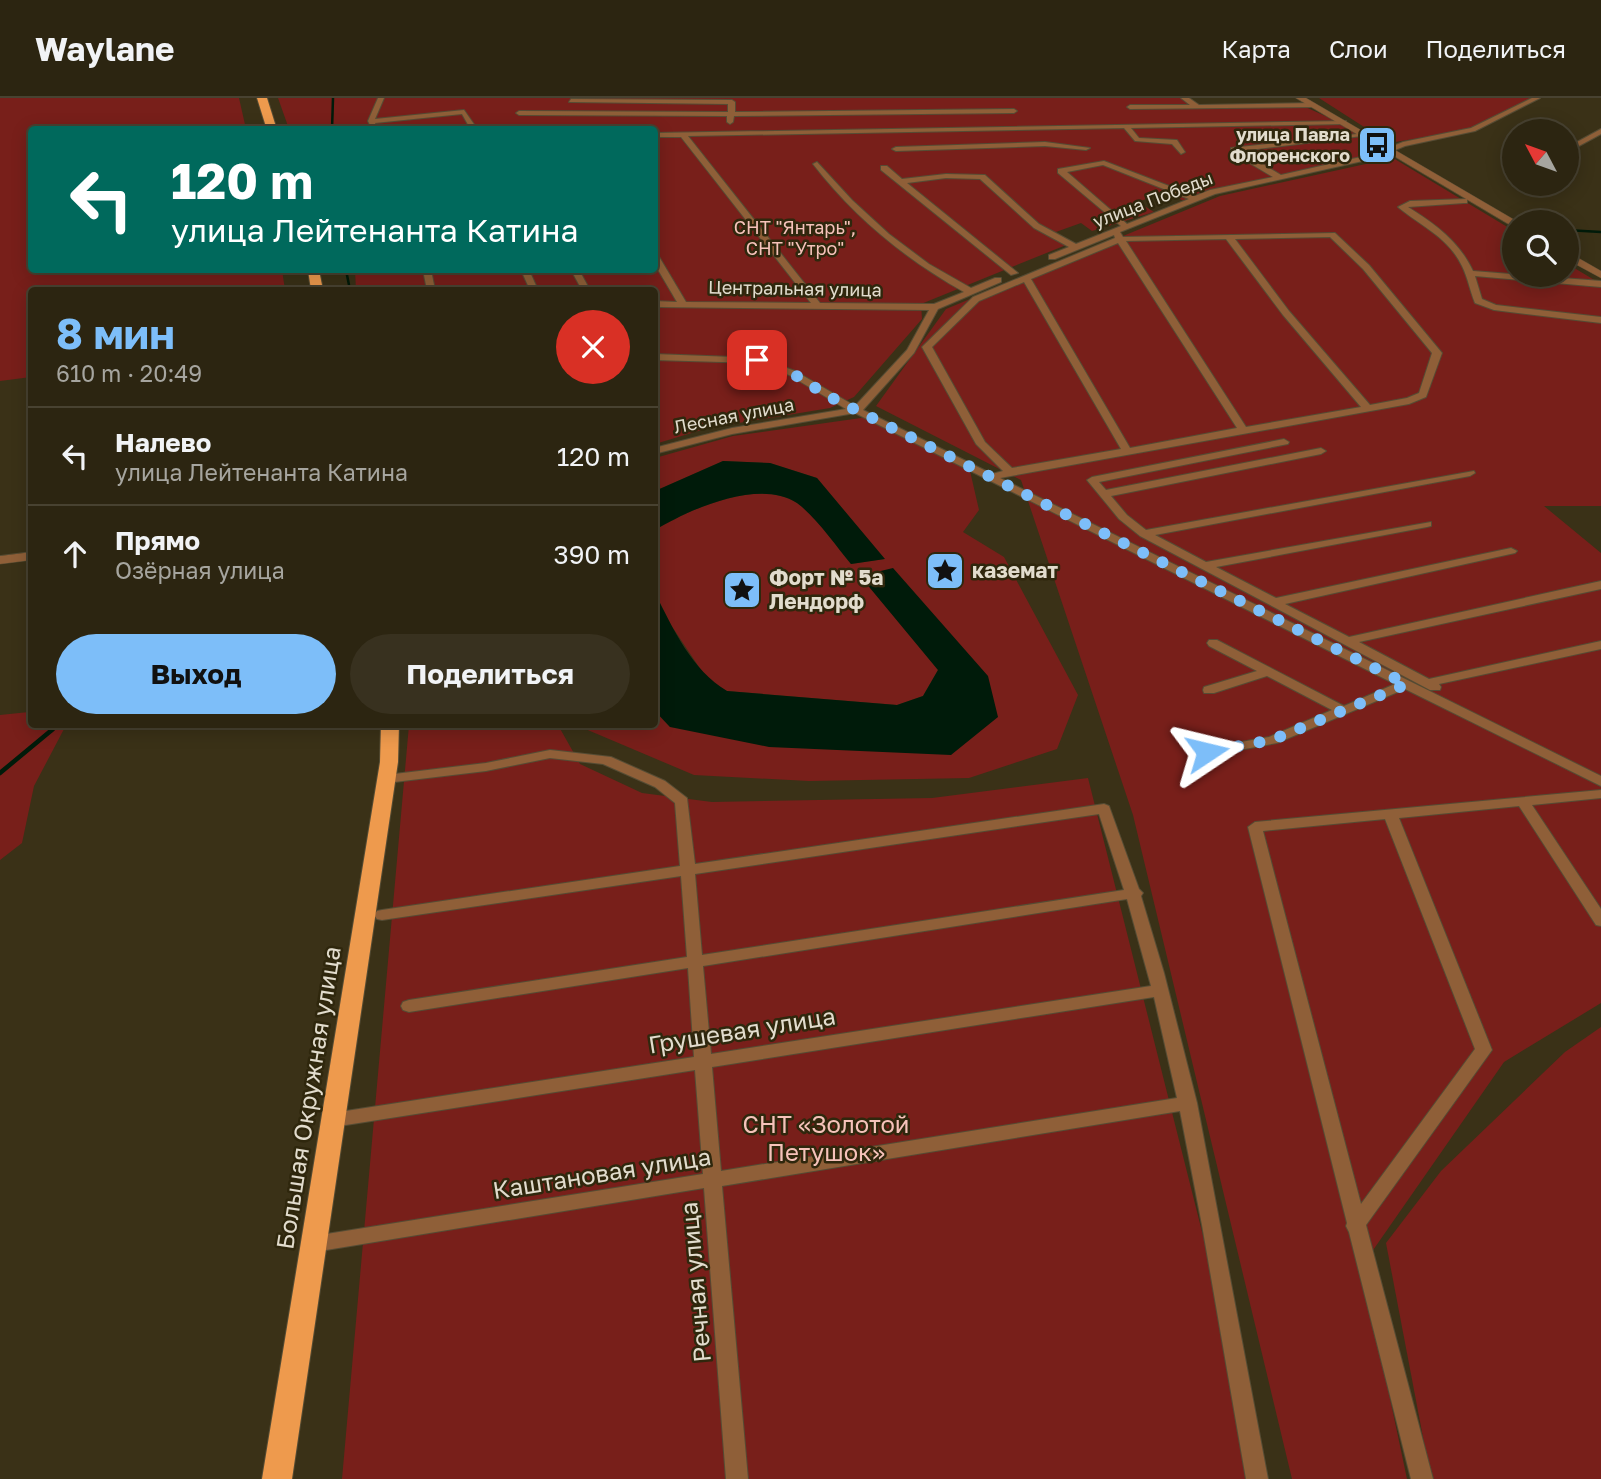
<!DOCTYPE html>
<html lang="ru">
<head>
<meta charset="utf-8">
<style>
	body { margin:0; font-family:"Golos Text",sans-serif; background:#38311f; color:#f1f3f6; height:100vh; display:flex; flex-direction:column; font-size:26px; white-space:nowrap }
	* { box-sizing:border-box; margin:0 }
	p { font-size:23px; color:#a6a59f }
	.icon { flex:none; width:38px; height:38px; fill:none; stroke:currentColor; stroke-width:2; stroke-linecap:round; stroke-linejoin:round }
	.map { position:relative; flex:1; overflow:hidden }
	.side { position:absolute; left:28px; top:189px; width:630px; height:441px; display:flex; flex-direction:column; background:#2c2511; border-radius:7px; box-shadow:0 4px 18px #0003,0 0 0 2px #484231 }
	.side>* { flex:none }
	.top-card { position:absolute; left:28px; top:28px; width:630px; height:147px; border-radius:7px; box-shadow:0 4px 18px #0003,0 0 0 2px #484231; background:#00695c; color:#fff; overflow:hidden }
	.needle { width:46px; rotate:311deg }
	.controls { position:absolute; left:1502px; top:21px; display:grid; gap:14px }
	.controls a { display:grid; place-items:center; width:77px; height:77px; border-radius:50%; background:#2c2511; box-shadow:0 4px 18px #0003,0 0 0 2px #484231; font-size:35px }
	.pin { position:absolute; display:grid; place-items:center; width:60px; height:60px; color:#fff; margin:-30px; border-radius:14px; box-shadow:0 4px 10px #0006 }
	.me { position:absolute; width:77px; margin:-38px; rotate:80deg; stroke-linejoin:round; filter:drop-shadow(0 0 5px #0008) }
	.turn { display:flex; align-items:center; gap:24px; height:147px; padding:0 28px; font-size:32px }
	.turn .icon { width:91px; height:91px; stroke-width:2.5 }
	.turn b { display:block; font-size:49px; line-height:60px }
	.round { display:grid; place-items:center; flex:none; width:74px; height:74px; border-radius:37px; background:#38311f }
	.summary { display:flex; align-items:center; justify-content:space-between; height:119px; padding:0 28px }
	h1 { font-size:42px; font-weight:700; line-height:52px; color:#7dbef9 }
	.cta { display:flex; gap:14px; margin-top:auto; padding:14px 28px }
	.cta a { flex:1; height:80px; border-radius:42px; background:#7dbef9; color:#111; font-size:28px; font-weight:700; line-height:80px; text-align:center }
	.cta a+a { background:#38311f; color:#f1f3f6 }
	ul { padding:0; list-style:none }
	li { display:flex; align-items:center; gap:21px; height:98px; padding:0 28px; border-top:2px solid #484231 }
	li div { flex:1 }
	li b { display:block; font-size:26px }
	li em { font-style:normal }
	header { display:flex; align-items:center; gap:42px; box-sizing:border-box; height:98px; padding:0 35px; background:#2c2511; border-bottom:2px solid #484231 }
	header strong { font-size:33px }
	nav { display:flex; gap:38px; margin-inline-start:auto; font-size:24px }
	.map>svg:first-child { display:block }
</style>
</head>
<body>
<header>
<strong>Waylane</strong>
<nav><a>Карта</a><a>Слои</a><a>Поделиться</a></nav>
</header>
<div class="map">
<svg width="1601" height="1381" viewBox="0 0 1601 1381">
	<rect width="100%" height="100%" fill="#3a3117"/>
	<g fill="#781f1a">
		<path d="M 0,0 L 239,0 L 246,31 L 32,32 L 32,172 L 282,172 L 285,192 L 32,192 L 31,279 L 0,283 Z"/>
		<path d="M 278,0 L 1187,0 L 1197,10 L 1301,7 L 1345,27 L 1386,53 L 1184,103 L 1165,94 L 1138,104 L 1154,114 L 1092,133 L 1081,125 L 1053,135 L 1071,145 L 921,206 L 922,221 L 854,299 L 830,310 L 708,330 L 655,346 L 654,192 L 356,192 L 355,172 L 654,172 L 654,32 L 289,31 Z"/>
		<path d="M 1319,0 L 1538,0 L 1476,31 L 1389,45 Z"/>
		<path d="M 1393,60 L 1514,133 L 1514,177 L 1566,177 L 1566,165 L 1601,186 L 1601,408 L 1544,408 L 1601,455 L 1601,905 L 1504,964 L 1362,1168 L 1407,1381 L 1292,1381 L 1133,717 L 1021,382 L 876,308 L 946,211 L 1220,98 Z"/>
		<path d="M 868,319 L 970,373 L 979,412 L 963,434 L 1004,459 L 1078,597 L 1057,651 L 969,680 L 809,683 L 694,677 L 583,630 L 582,627 L 654,626 L 655,613 L 670,629 L 998,619 L 861,478 L 938,572 L 923,598 L 897,607 L 727,593 L 707,581 L 671,527 L 655,495 L 655,432 C 690,411 759,380 797,405 C 817,419 835,447 851,466 L 884,461 L 817,380 L 770,365 L 723,363 L 655,393 L 655,360 L 733,338 Z"/>
		<path d="M 29,614 L 32,626 L 56,627 L 64,631 L 34,688 L 22,745 L 0,762 L 0,617 Z"/>
		<path d="M 409,627 L 558,627 L 580,666 L 642,695 L 712,704 L 932,700 L 1088,680 L 1239,1281 L 1257,1381 L 342,1381 Z"/>
		<path d="M 1601,929 L 1601,1381 L 1431,1381 L 1386,1145 L 1441,1073 L 1565,954 Z"/>
	</g>
	<g fill="#001b0a">
		<path d="M 723,363 L 770,365 L 817,380 L 885,461 L 851,466 C 835,447 817,420 797,405 C 759,380 690,411 655,432 L 655,393 Z"/>
		<path d="M 893,470 L 988,578 L 998,619 L 951,657 L 769,649 L 670,629 L 655,613 L 655,495 C 673,531 692,572 727,593 L 897,607 L 923,598 L 938,572 L 860,478 Z"/>
	</g>
	<g fill="none" stroke-linecap="round" stroke-linejoin="round">
		<g stroke="#001b0a" stroke-width="2.5">
			<path d="M 332,32 L 333,0"/>
			<path d="M 1566,132 L 1601,134"/>
			<path d="M 346,172 L 350,192"/>
		</g>
		<path stroke="#001b0a" stroke-width="3.5" d="M 51,633 L 58,626"/>
		<path stroke="#001b0a" stroke-width="4.5" d="M 0,675 L 53,631"/>
		<defs>
			<g id="minor">
				<path d="M 378,0 L 384,0 L 375,21 L 464,12 L 478,32 L 471,32 L 462,16 L 375,25 L 377,30 L 372,31 L 368,23 Z"/>
				<path d="M 1181,0 L 1189,0 L 1199,7 L 1313,5 L 1316,7 L 1313,9 L 1130,11 L 1127,9 L 1130,7 L 1190,7 Z"/>
				<path d="M 1532,0 L 1540,0 L 1475,33 L 1405,48 L 1376,60 L 1215,96 L 1120,134 L 1123,139 L 1335,135 L 1369,167 L 1442,255 L 1426,299 L 1409,306 L 1000,380 L 1601,678 L 1601,688 L 1405,591 L 1277,645 L 1207,658 L 1202,657 L 1200,654 L 1202,651 L 1269,639 L 1332,612 L 1267,578 L 1214,595 L 1204,595 L 1203,592 L 1204,589 L 1257,573 L 1209,548 L 1207,545 L 1209,542 L 1217,542 L 1344,608 L 1395,586 L 855,315 L 732,336 L 654,356 L 654,350 L 732,330 L 846,311 L 789,277 L 756,265 L 654,262 L 654,256 L 760,260 L 795,273 L 855,308 L 907,252 L 929,212 L 654,209 L 654,203 L 677,204 L 654,165 L 654,155 L 658,157 L 686,204 L 811,205 L 681,39 L 654,39 L 654,35 L 1346,23 L 1344,26 L 1131,30 L 1139,40 L 1177,42 L 1185,54 L 1181,56 L 1172,46 L 1135,43 L 1124,30 L 688,38 L 820,205 L 934,206 L 964,194 C 905,161 854,119 813,66 L 817,64 L 852,102 L 889,136 L 929,166 L 971,190 L 995,180 L 1001,180 L 1001,184 L 938,211 L 914,255 L 863,312 L 992,376 L 1003,373 L 976,346 L 922,249 L 973,199 L 1115,140 L 1114,137 L 1055,161 L 1049,161 L 1049,157 L 1069,149 L 1034,130 L 980,81 L 946,80 L 907,85 L 1018,175 L 1011,177 L 881,72 L 881,68 L 887,68 L 902,81 L 946,76 L 985,77 L 1039,126 L 1076,146 L 1121,128 L 1058,75 L 1058,71 L 1104,63 L 1195,98 L 1210,92 L 1273,79 L 1231,54 L 1231,50 L 1366,35 L 1370,37 L 1241,53 L 1281,77 L 1374,56 L 1403,44 L 1471,30 ZM 1103,67 L 1189,101 L 1127,126 L 1067,74 ZM 1330,139 L 1363,171 L 1432,255 L 1419,295 L 1407,300 L 1370,307 L 1289,213 L 1235,141 ZM 1226,141 L 1283,217 L 1361,309 L 1246,329 L 1126,143 ZM 1118,145 L 1237,330 L 1130,350 L 1031,181 ZM 1024,184 L 1121,351 L 1012,370 L 985,344 L 932,249 L 979,203 Z"/>
				<path d="M 571,1 L 732,2 L 735,4 L 735,14 L 1014,11 L 1017,13 L 1014,15 L 734,18 L 733,24 L 730,26 L 727,24 L 727,18 L 519,17 L 516,15 L 519,13 L 728,14 L 728,6 L 569,4 Z"/>
				<path d="M 1601,31 L 1601,36 L 1566,55 L 1566,50 Z"/>
				<path d="M 1045,44 L 1090,50 L 1086,52 L 1045,48 L 896,53 L 892,51 L 896,49 Z"/>
				<path d="M 1467,101 L 1467,105 L 1464,105 L 1408,109 C 1435,126 1459,143 1473,173 L 1601,183 L 1601,189 L 1475,178 L 1482,201 L 1496,207 L 1601,219 L 1601,225 L 1494,212 L 1475,205 C 1470,193 1468,180 1462,168 C 1448,139 1422,129 1398,109 L 1410,103 Z"/>
				<path d="M 423,172 L 431,172 L 435,192 L 427,192 Z"/>
				<path d="M 521,172 L 529,172 L 538,192 L 530,192 Z"/>
				<path d="M 571,172 L 579,172 L 590,192 L 582,192 Z"/>
				<path d="M 1284,341 L 1289,344 L 1288,346 L 1099,384 L 1106,392 L 1321,350 L 1326,353 L 1321,356 L 1111,398 L 1127,417 L 1146,432 L 1474,373 L 1475,375 L 1470,378 L 1155,437 L 1206,464 L 1431,424 L 1431,428 L 1427,429 L 1216,469 L 1276,500 L 1511,450 L 1517,453 L 1515,455 L 1285,506 L 1349,539 L 1601,483 L 1601,491 L 1359,544 L 1429,581 L 1601,543 L 1601,551 L 1439,586 L 1441,589 L 1440,592 L 1430,592 L 1140,438 L 1119,421 L 1087,382 L 1092,379 Z"/>
				<path d="M 550,652 L 611,659 L 665,683 L 687,700 L 695,766 L 1104,706 L 1109,708 L 1139,791 L 1143,795 L 1141,798 L 1164,875 L 1197,1005 L 1268,1381 L 1246,1381 L 1202,1127 L 1180,1013 L 722,1088 L 748,1381 L 726,1381 L 704,1090 L 314,1154 L 307,1152 L 305,1146 L 307,1140 L 314,1138 L 703,1076 L 695,972 L 333,1029 L 327,1027 L 324,1022 L 327,1017 L 333,1015 L 694,959 L 688,870 L 409,914 L 403,912 L 401,908 L 403,904 L 409,902 L 687,859 L 681,778 L 382,822 L 377,821 L 374,817 L 377,813 L 382,812 L 680,768 L 675,705 L 655,689 L 603,666 L 550,660 L 486,673 L 386,685 L 379,681 L 386,677 L 486,665 ZM 1099,716 L 1124,792 L 702,857 L 695,776 ZM 1127,801 L 1151,888 L 711,956 L 703,868 ZM 1154,899 L 1177,1000 L 721,1073 L 712,969 Z"/>
				<path d="M 1601,692 L 1601,700 L 1532,707 L 1601,811 L 1601,828 L 1596,827 L 1519,708 L 1399,720 L 1492,952 L 1366,1127 L 1433,1381 L 1411,1381 L 1349,1134 L 1346,1128 L 1347,1125 L 1248,729 L 1255,724 ZM 1385,721 L 1475,951 L 1361,1106 L 1263,733 Z"/>
			</g>
			<g id="tertiary">
				<path d="M 1296,0 L 1306,0 L 1518,124 L 1510,127 Z"/>
				<path d="M 1566,153 L 1601,173 L 1601,180 L 1566,161 Z"/>
				<path d="M 32,454 L 32,462 L 0,466 L 0,458 Z"/>
			</g>
			<g id="trunk">
				<path d="M 257,0 L 267,0 L 277,32 L 267,32 Z"/>
				<path d="M 308,172 L 319,172 L 323,192 L 311,192 Z"/>
				<path d="M 381,626 L 399,626 L 398,664 L 292,1381 L 262,1381 L 380,664 Z"/>
			</g>
		</defs>
		<use href="#minor" stroke="#554c34" stroke-width="2"/>
		<use href="#tertiary" stroke="#554c34" stroke-width="1"/>
		<use href="#trunk" stroke="#554c34" stroke-width="2"/>
		<use href="#minor" fill="#8f5f38" fill-rule="evenodd"/>
		<use href="#tertiary" fill="#8f5f38" fill-rule="evenodd"/>
		<use href="#trunk" fill="#ee9a4d" fill-rule="evenodd"/>
	</g>
	<g fill="none" stroke-linecap="round" stroke-linejoin="round">
		<path stroke="#7dbef9" stroke-width="12" stroke-dasharray="0 21.6" d="M 757,262 L 792,275 L 830,299 L 1407,586 L 1272,642 L 1207,654"/>
	</g>
	<defs>
		<symbol id="bus-square" viewBox="-11 -11 22 22"><rect x="-9" y="-9" width="18" height="18" rx="4" fill="#7dbef9" stroke="#2f270d"/><path d="M-5-6H5V4H4V6H2V4H-2V6H-4V4H-5ZM-3.5-4V0h7V-4ZM-3.5 1.2v1.5H-2V1.2ZM2 1.2v1.5H3.5V1.2Z" fill="#111"/></symbol>
		<symbol id="sight-square" viewBox="-11 -11 22 22"><rect x="-9" y="-9" width="18" height="18" rx="4" fill="#7dbef9" stroke="#2f270d"/><path d="M0-6L1.8-2.2L6-1.7L2.9 1.2L3.7 5.4L0 3.3L-3.7 5.4L-2.9 1.2L-6-1.7L-1.8-2.2Z" fill="#111"/></symbol>
	</defs>
	<g fill-rule="evenodd">
		<use href="#bus-square" x="1355" y="25" width="44" height="44"/>
		<use href="#sight-square" x="923" y="451" width="44" height="44"/>
		<use href="#sight-square" x="720" y="470" width="44" height="44"/>
	</g>
	<g text-anchor="middle" stroke-width="5" stroke-linejoin="round" paint-order="stroke">
		<g font-size="18" font-weight="bold" fill="#e2dccd" stroke="#2f270d" text-anchor="end">
			<text x="1350" y="43">улица Павла<tspan x="1350" dy="21">Флоренского</tspan></text>
		</g>
		<g font-size="18" fill="#e2dccd" stroke="#2f270d">
			<text transform="translate(1153 102) rotate(-21)" y="6">улица Победы</text>
			<text transform="translate(795 191) rotate(1)" y="6">Центральная улица</text>
			<text transform="translate(734 318) rotate(-11)" y="6">Лесная улица</text>
		</g>
		<g font-size="18" fill="#f6c2ba" stroke="#2f270d">
			<text x="795" y="136">СНТ "Янтарь",<tspan x="795" dy="21">СНТ "Утро"</tspan></text>
		</g>
		<g font-size="21" font-weight="bold" fill="#e2dccd" stroke="#2f270d" text-anchor="start">
			<text x="972" y="480">каземат</text>
			<text x="769" y="487">Форт № 5а<tspan x="769" dy="24">Лендорф</tspan></text>
		</g>
		<g font-size="24" fill="#e2dccd" stroke="#2f270d">
			<text transform="translate(742 933) rotate(-9)" y="8">Грушевая улица</text>
			<text transform="translate(309 1000) rotate(-81)" y="8">Большая Окружная улица</text>
			<text transform="translate(602 1076) rotate(-9)" y="8">Каштановая улица</text>
			<text transform="translate(696 1184) rotate(-95)" y="8">Речная улица</text>
		</g>
		<g font-size="24" fill="#f6c2ba" stroke="#2f270d">
			<text x="826" y="1035">СНТ «Золотой<tspan x="826" dy="28">Петушок»</tspan></text>
		</g>
	</g>
</svg>
<div class="controls">
<a><svg class="needle" viewBox="-14 -14 28 28"><path d="M0-13l5 13h-10z" fill="#e53935"/><path d="M0 13l5-13h-10z" fill="#a6a59f"/></svg></a>
<a><svg class="icon" aria-label="search" viewBox="0 0 24 24"><circle cx="10" cy="10" r="6"/><path d="M15 15l6 6"/></svg></a>
</div>
<div class="pin" style="left:757px;top:262px;background:#d93025"><svg class="icon" aria-label="arrive" viewBox="0 0 24 24"><path d="M6 21V4h12l-3 4 3 4H6"/></svg></div>
<svg class="me" style="left:1207px;top:654px" viewBox="-20 -20 40 40"><path d="M0-17L14 15 0 8-14 15z" fill="#7dbef9" stroke="#fff" stroke-width="4"/></svg>
<div class="top-card">
<div class="turn"><svg class="icon" aria-label="left" viewBox="0 0 24 24"><path d="M17 20v-9H6M10 6l-5 5 5 5"/></svg><div><b>120 m</b>улица Лейтенанта Катина</div></div>
</div>
<section class="side">
<div class="summary"><div><h1>8 мин</h1><p>610 m · 20:49</p></div><a class="round" style="background:#d93025;color:#fff"><svg class="icon" aria-label="close" viewBox="0 0 24 24"><path d="M6 6l12 12M18 6L6 18"/></svg></a></div>
<ul>
<li><svg class="icon" aria-label="left" viewBox="0 0 24 24"><path d="M17 20v-9H6M10 6l-5 5 5 5"/></svg><div><b>Налево</b><p>улица Лейтенанта Катина</p></div><em>120 m</em></li>
<li><svg class="icon" aria-label="ahead" viewBox="0 0 24 24"><path d="M12 20V5M6 11l6-6 6 6"/></svg><div><b>Прямо</b><p>Озёрная улица</p></div><em>390 m</em></li>
</ul>
<div class="cta"><a>Выход</a><a>Поделиться</a></div>
</section>
</div>
</body>
</html>
